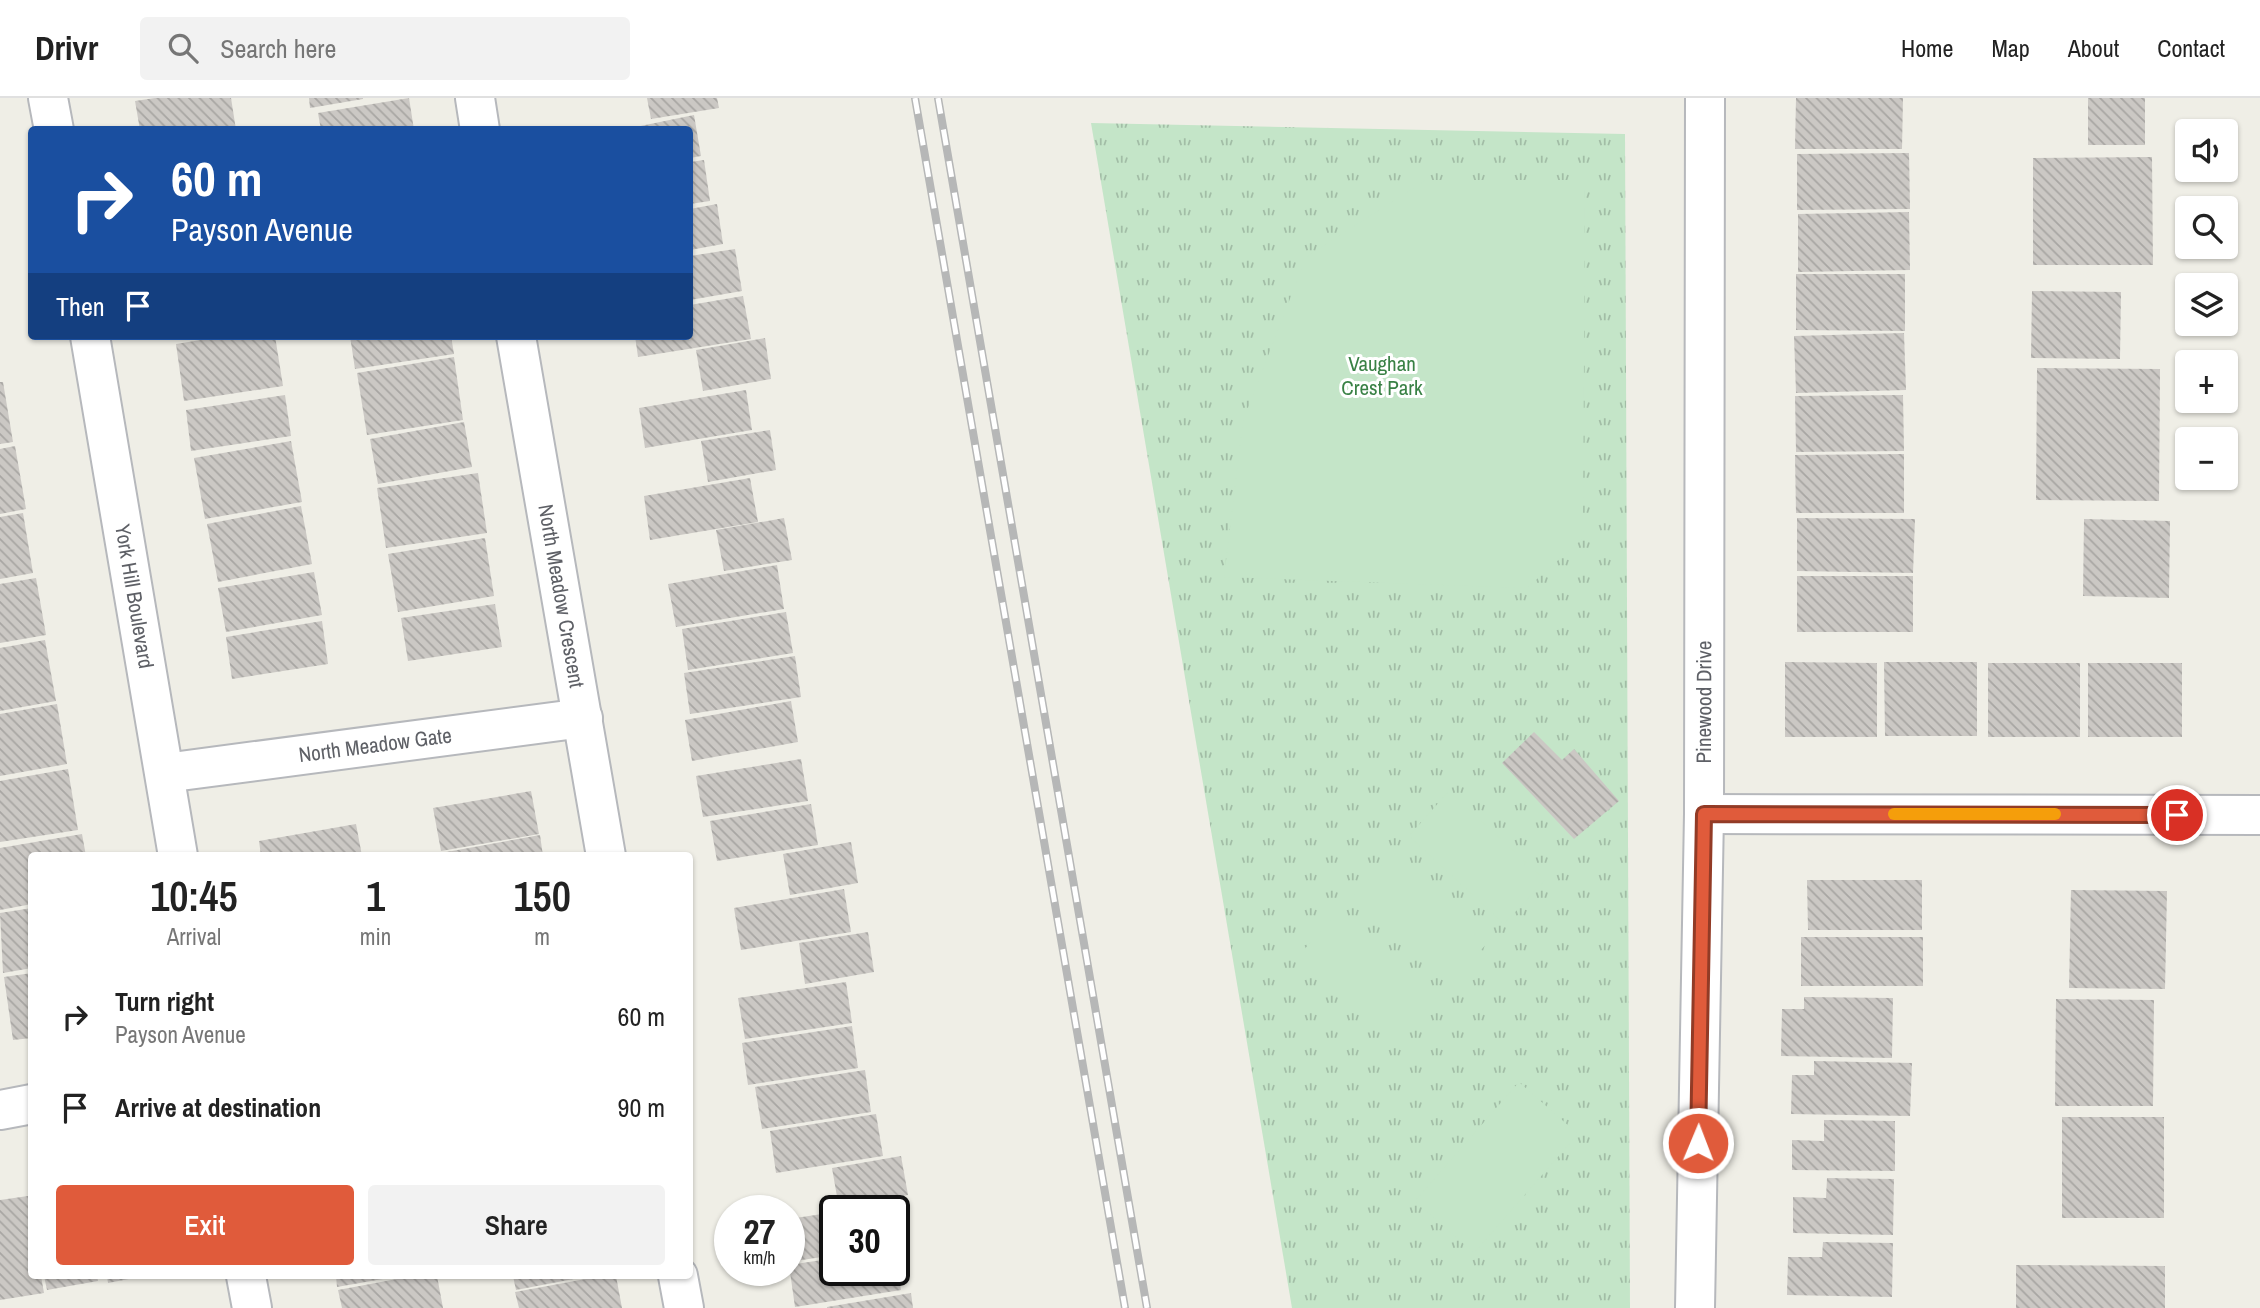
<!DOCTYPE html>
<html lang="en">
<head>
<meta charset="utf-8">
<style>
	body { margin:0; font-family:"Archivo Narrow",sans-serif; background:#f2f2f2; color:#222; height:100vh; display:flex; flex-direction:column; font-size:26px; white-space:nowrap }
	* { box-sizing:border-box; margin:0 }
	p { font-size:23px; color:#767676 }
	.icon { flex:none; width:38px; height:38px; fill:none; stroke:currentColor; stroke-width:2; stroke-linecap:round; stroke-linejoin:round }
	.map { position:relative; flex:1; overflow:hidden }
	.panel { position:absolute; left:28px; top:754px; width:665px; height:427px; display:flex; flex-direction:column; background:#fff; border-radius:7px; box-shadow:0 2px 5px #0004 }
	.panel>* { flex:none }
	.top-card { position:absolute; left:28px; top:28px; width:665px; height:214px; border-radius:7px; box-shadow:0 2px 5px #0004; background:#1a4fa0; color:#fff; overflow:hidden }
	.buttons { position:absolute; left:2175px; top:21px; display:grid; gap:14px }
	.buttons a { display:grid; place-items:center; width:63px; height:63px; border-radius:7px; background:#fff; box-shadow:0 2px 5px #0004; font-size:35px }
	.speed { position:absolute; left:714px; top:1097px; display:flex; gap:14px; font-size:35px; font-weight:700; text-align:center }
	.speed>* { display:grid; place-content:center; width:91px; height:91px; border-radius:50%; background:#fff; box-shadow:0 2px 5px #0004; line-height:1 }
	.speed small { font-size:18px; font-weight:400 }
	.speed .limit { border:4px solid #111; border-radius:10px; background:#fff; color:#111 }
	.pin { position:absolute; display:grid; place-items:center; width:60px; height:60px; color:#fff; margin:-30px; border:4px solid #fff; border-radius:50%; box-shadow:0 2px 7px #0007 }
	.me { position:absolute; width:77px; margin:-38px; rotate:1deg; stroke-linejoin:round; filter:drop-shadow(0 0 5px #0008) }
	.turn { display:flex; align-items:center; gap:24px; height:147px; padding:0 28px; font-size:32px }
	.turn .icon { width:91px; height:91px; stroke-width:2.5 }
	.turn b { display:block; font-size:49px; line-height:60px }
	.then { display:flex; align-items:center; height:66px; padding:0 28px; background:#0003; gap:14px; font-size:26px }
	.eta { display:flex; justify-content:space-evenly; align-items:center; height:119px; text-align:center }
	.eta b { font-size:42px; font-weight:600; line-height:49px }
	.primary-button { display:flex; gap:14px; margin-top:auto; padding:14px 28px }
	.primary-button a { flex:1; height:80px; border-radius:7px; background:#e05b3b; color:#fff; font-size:28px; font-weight:600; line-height:80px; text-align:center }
	.primary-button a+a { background:#f2f2f2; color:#222 }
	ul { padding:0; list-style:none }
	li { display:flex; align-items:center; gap:21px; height:91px; padding:0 28px }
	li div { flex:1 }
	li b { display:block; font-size:26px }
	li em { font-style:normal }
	header { display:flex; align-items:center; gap:42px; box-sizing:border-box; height:98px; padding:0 35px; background:#fff; border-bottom:2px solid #e0e0e0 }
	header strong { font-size:33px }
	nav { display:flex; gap:38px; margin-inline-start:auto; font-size:24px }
	.search { width:490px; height:63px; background:#f2f2f2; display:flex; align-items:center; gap:18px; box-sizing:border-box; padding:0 24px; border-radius:7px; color:#767676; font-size:26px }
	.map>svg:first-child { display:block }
</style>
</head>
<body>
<header>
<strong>Drivr</strong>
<div class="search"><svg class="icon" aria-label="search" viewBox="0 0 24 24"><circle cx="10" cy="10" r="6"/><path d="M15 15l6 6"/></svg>Search here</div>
<nav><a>Home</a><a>Map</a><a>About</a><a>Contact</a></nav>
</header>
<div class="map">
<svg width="2260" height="1210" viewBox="0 0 2260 1210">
	<defs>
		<pattern id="grass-tufts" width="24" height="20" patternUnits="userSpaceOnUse" patternTransform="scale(1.75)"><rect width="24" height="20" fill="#c4e5c8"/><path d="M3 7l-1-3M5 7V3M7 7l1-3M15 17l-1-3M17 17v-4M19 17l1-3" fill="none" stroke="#a2bda6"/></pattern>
		<pattern id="building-back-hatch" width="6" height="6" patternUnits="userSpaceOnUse" patternTransform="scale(1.75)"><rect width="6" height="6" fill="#cbc8c4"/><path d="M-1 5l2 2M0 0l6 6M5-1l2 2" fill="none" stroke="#a8a6a3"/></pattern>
	</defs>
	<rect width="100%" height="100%" fill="#efeee6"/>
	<path fill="url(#grass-tufts)" d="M 1091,25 L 1625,36 L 1630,1210 L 1292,1210 Z"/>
	<g fill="#c4e5c8">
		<path d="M 1426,82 L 1585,82 L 1583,440 L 1527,490 L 1224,479 L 1243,323 L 1306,159 Z"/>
		<path d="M 1449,693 L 1545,782 L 1504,826 L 1409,738 Z"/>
		<path d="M 1395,753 L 1491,841 L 1450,886 L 1354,797 Z"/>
		<path d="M 1340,812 L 1436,900 L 1395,945 L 1300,856 Z"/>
		<path d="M 1519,984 L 1578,1036 L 1474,1155 L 1415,1103 Z"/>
	</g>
	<g fill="url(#building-back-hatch)">
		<path d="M 155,0 L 231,0 L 236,32 L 140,32 L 135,3 Z"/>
		<path d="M 309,0 L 363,0 L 363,1 L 310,10 Z"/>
		<path d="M 409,0 L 414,32 L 321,32 L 318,15 Z"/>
		<path d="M 647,0 L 717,0 L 719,10 L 651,21 Z"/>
		<path d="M 1796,0 L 1903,0 L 1902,51 L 1795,51 Z"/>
		<rect x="2088" y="0" width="57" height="47"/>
		<path d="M 694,17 L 701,58 L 690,60 L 690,32 L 621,32 Z"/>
		<path d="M 1909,55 L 1910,111 L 1797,112 L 1797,56 Z"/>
		<path d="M 2152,59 L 2153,167 L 2033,167 L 2033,60 Z"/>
		<path d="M 704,62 L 710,103 L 690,106 L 690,64 Z"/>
		<path d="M 717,106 L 723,146 L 690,152 L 690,111 Z"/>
		<path d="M 1909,114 L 1910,172 L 1798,174 L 1798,116 Z"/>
		<path d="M 735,151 L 742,193 L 690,202 L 690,158 Z"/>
		<path d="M 1796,176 L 1905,176 L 1905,233 L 1796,232 Z"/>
		<path d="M 2032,193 L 2121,194 L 2120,261 L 2031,260 Z"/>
		<path d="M 743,198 L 751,241 L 638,259 L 635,238 L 690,238 L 690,207 Z"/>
		<path d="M 1904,235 L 1906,292 L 1796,295 L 1794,238 Z"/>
		<path d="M 225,238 L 275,238 L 283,288 L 184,303 L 176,246 Z"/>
		<path d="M 350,238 L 451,238 L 454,256 L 355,271 Z"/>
		<path d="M 765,240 L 771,281 L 703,293 L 696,252 Z"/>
		<path d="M 454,259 L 463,322 L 367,337 L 357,275 Z"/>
		<path d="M 2037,270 L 2160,271 L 2159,403 L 2036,402 Z"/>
		<path d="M 0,284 L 3,284 L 13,344 L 0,346 Z"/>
		<path d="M 746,292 L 752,332 L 645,350 L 639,310 Z"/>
		<path d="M 285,297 L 291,338 L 191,353 L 186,312 Z"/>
		<path d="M 1903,297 L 1904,353 L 1796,354 L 1795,298 Z"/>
		<path d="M 464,324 L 472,369 L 378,386 L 370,341 Z"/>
		<path d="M 770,332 L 776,372 L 708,384 L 701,343 Z"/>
		<path d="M 291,343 L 302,404 L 205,421 L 194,360 Z"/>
		<path d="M 15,348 L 26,411 L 0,416 L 0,351 Z"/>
		<path d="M 1904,356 L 1904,415 L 1796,415 L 1795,357 Z"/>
		<path d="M 478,375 L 487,435 L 386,450 L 377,390 Z"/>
		<path d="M 750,380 L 758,424 L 650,442 L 644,398 Z"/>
		<path d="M 301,408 L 312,466 L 218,484 L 207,426 Z"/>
		<path d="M 23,415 L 33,475 L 0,481 L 0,419 Z"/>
		<path d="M 784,420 L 792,462 L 724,473 L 716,432 Z"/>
		<path d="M 1797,420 L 1915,421 L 1913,475 L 1797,473 Z"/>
		<path d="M 2084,421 L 2170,423 L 2169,500 L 2083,498 Z"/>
		<path d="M 485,440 L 494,498 L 398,514 L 388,456 Z"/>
		<path d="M 777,467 L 784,511 L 676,529 L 668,486 Z"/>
		<path d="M 314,474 L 322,517 L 226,534 L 218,490 Z"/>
		<rect x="1797" y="478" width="116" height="56"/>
		<path d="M 36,480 L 46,537 L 0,545 L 0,486 Z"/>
		<path d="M 495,506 L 502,549 L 408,563 L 401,520 Z"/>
		<path d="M 786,514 L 793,555 L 688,572 L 682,531 Z"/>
		<path d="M 322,523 L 328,566 L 232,581 L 226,539 Z"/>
		<path d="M 45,542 L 56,603 L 0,613 L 0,550 Z"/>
		<path d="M 795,558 L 801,599 L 690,616 L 684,575 Z"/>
		<path d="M 1785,564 L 1877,565 L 1877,639 L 1785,639 Z"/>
		<path d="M 1884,564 L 1977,564 L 1977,638 L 1885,638 Z"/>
		<rect x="1988" y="565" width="92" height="74"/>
		<rect x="2088" y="565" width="94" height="74"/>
		<path d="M 791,603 L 798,644 L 692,663 L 685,622 Z"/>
		<path d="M 57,606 L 67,666 L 0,678 L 0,616 Z"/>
		<path d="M 1534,634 L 1562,662 L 1574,651 L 1619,703 L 1574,741 L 1502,665 Z"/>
		<path d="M 801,661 L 808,703 L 703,719 L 696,678 Z"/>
		<path d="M 68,671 L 78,732 L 0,744 L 0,683 Z"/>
		<path d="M 531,693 L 539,736 L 441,753 L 433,710 Z"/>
		<path d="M 811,706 L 818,747 L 717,763 L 710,723 Z"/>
		<path d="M 356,726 L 362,758 L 261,758 L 259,743 Z"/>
		<path d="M 82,736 L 86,758 L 32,758 L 32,806 L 0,812 L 0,750 Z"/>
		<path d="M 540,737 L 543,758 L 442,758 L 441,755 Z"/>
		<path d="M 851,744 L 858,785 L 790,797 L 783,756 Z"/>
		<path d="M 1807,782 L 1922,782 L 1922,832 L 1808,832 Z"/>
		<path d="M 844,791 L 851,834 L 741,852 L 734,810 Z"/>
		<path d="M 2071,792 L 2167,793 L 2165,891 L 2069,890 Z"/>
		<path d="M 32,810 L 32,870 L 3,875 L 0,815 Z"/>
		<path d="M 868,834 L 874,874 L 805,886 L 799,845 Z"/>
		<rect x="1801" y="839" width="122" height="49"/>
		<path d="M 32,875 L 32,940 L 13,942 L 4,879 Z"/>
		<path d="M 846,884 L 852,925 L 745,941 L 738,900 Z"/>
		<path d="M 1804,899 L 1893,900 L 1892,960 L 1781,958 L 1782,911 L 1804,911 Z"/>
		<path d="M 2056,901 L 2154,902 L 2153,1008 L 2055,1008 Z"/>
		<path d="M 852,928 L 858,970 L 748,987 L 742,945 Z"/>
		<path d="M 1814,963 L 1912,965 L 1910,1018 L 1791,1016 L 1792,977 L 1814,977 Z"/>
		<path d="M 865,972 L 871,1014 L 762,1031 L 755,989 Z"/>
		<path d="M 876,1016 L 883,1058 L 776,1075 L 770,1033 Z"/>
		<rect x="2062" y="1019" width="102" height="101"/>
		<path d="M 1824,1022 L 1895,1023 L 1895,1073 L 1792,1072 L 1792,1042 L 1824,1043 Z"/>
		<path d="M 901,1058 L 908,1097 L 839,1110 L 832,1070 Z"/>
		<path d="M 1827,1080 L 1894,1081 L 1893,1137 L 1793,1135 L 1793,1099 L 1826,1100 Z"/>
		<path d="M 28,1098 L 32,1120 L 32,1178 L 41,1178 L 44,1195 L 0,1202 L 0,1102 Z"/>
		<path d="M 884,1106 L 885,1113 L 850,1113 L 850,1111 Z"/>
		<path d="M 835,1114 L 835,1157 L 789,1164 L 789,1121 Z"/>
		<path d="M 1823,1144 L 1893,1145 L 1892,1199 L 1787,1197 L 1788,1159 L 1822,1159 Z"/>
		<path d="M 896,1159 L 901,1192 L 795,1209 L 789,1167 L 835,1160 L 835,1172 L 894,1172 Z"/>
		<path d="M 2016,1167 L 2165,1168 L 2165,1210 L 2016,1210 Z"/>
		<path d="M 44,1178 L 97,1178 L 98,1183 L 47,1192 Z"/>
		<path d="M 107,1178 L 139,1178 L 139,1179 L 108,1185 Z"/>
		<path d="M 336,1178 L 394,1178 L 394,1179 L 337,1189 Z"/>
		<path d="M 413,1178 L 437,1178 L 443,1210 L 342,1210 L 338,1192 Z"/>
		<path d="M 513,1178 L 584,1178 L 584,1179 L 516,1192 Z"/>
		<path d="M 602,1178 L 616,1178 L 622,1210 L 519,1210 L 515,1194 Z"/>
		<path d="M 911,1195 L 913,1210 L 827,1210 L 827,1209 Z"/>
	</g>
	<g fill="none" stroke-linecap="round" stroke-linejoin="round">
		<defs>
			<g id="minor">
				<path d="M 48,0 L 54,32"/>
				<path d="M 475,0 L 480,32"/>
				<path id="s1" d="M 90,238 L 178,758"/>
				<path id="s2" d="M 516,238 L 606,758"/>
				<path id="s3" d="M 165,675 L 583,620"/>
				<path d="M 1704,716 L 2260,717"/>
				<path d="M 0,1012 L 32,1006"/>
				<path d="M 246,1178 L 252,1210"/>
				<path d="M 678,1178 L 684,1210"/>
				<path id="s4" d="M 1695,1210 L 1704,716 L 1705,0"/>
			</g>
		</defs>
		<use href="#minor" stroke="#b6b8bc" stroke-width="42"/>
		<use href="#minor" stroke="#fff" stroke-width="38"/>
		<defs>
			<g id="rail">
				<path d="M 915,0 L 1125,1210"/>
				<path d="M 938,0 L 1147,1210"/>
			</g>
		</defs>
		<use href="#rail" stroke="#b6b7b7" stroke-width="8"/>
		<use href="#rail" stroke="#fff" stroke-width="5" stroke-dasharray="16" stroke-linecap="butt"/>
	</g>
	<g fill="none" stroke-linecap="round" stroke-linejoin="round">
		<defs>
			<path id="route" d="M 1698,1045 L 1704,716 L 2177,717"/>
		</defs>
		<use href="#route" stroke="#923b26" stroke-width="18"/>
		<use href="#route" stroke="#e05b3b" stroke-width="12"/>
		<path stroke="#f59e0b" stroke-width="12" d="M 1894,716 L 2055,716"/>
	</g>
	<g text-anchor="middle" stroke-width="6" stroke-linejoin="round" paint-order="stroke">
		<g font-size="21" fill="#398145" stroke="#fff">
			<text x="1382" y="273">Vaughan<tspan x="1382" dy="24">Crest Park</tspan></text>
		</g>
		<g font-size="21" fill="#5e6066" stroke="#fff">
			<text dy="7" stroke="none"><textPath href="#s1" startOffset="264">York Hill Boulevard</textPath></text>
			<text dy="7" stroke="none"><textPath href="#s2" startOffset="264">North Meadow Crescent</textPath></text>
			<text dy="7" stroke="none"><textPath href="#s4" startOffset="606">Pinewood Drive</textPath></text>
			<text dy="7" stroke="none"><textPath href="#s3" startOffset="212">North Meadow Gate</textPath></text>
		</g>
	</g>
</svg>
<div class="buttons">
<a><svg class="icon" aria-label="sound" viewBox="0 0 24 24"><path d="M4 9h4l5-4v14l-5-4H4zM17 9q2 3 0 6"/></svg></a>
<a><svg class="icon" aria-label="search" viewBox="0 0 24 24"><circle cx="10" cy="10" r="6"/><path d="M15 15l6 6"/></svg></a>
<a><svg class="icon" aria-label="layers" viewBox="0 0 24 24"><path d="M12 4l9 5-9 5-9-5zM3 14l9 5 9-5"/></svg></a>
<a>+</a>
<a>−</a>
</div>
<div class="speed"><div>27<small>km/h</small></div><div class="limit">30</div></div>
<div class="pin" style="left:2177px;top:717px;background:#d93025"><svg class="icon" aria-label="arrive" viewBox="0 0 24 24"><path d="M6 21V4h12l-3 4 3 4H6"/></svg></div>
<svg class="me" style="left:1698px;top:1045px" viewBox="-20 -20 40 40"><circle r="17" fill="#e05b3b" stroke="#fff" stroke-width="3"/><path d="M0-11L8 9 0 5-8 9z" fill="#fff"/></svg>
<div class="top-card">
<div class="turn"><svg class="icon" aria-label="right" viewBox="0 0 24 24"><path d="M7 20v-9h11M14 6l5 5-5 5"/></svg><div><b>60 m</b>Payson Avenue</div></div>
<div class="then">Then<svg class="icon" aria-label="arrive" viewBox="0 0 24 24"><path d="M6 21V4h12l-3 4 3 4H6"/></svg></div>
</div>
<section class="panel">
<div class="eta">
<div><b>10:45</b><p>Arrival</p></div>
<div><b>1</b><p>min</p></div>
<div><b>150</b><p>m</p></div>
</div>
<ul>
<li><svg class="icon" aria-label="right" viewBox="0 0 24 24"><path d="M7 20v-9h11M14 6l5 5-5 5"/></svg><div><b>Turn right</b><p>Payson Avenue</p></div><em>60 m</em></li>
<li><svg class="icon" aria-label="arrive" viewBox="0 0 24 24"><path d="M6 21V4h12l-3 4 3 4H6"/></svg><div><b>Arrive at destination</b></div><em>90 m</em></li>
</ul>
<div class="primary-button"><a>Exit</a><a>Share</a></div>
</section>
</div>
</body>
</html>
